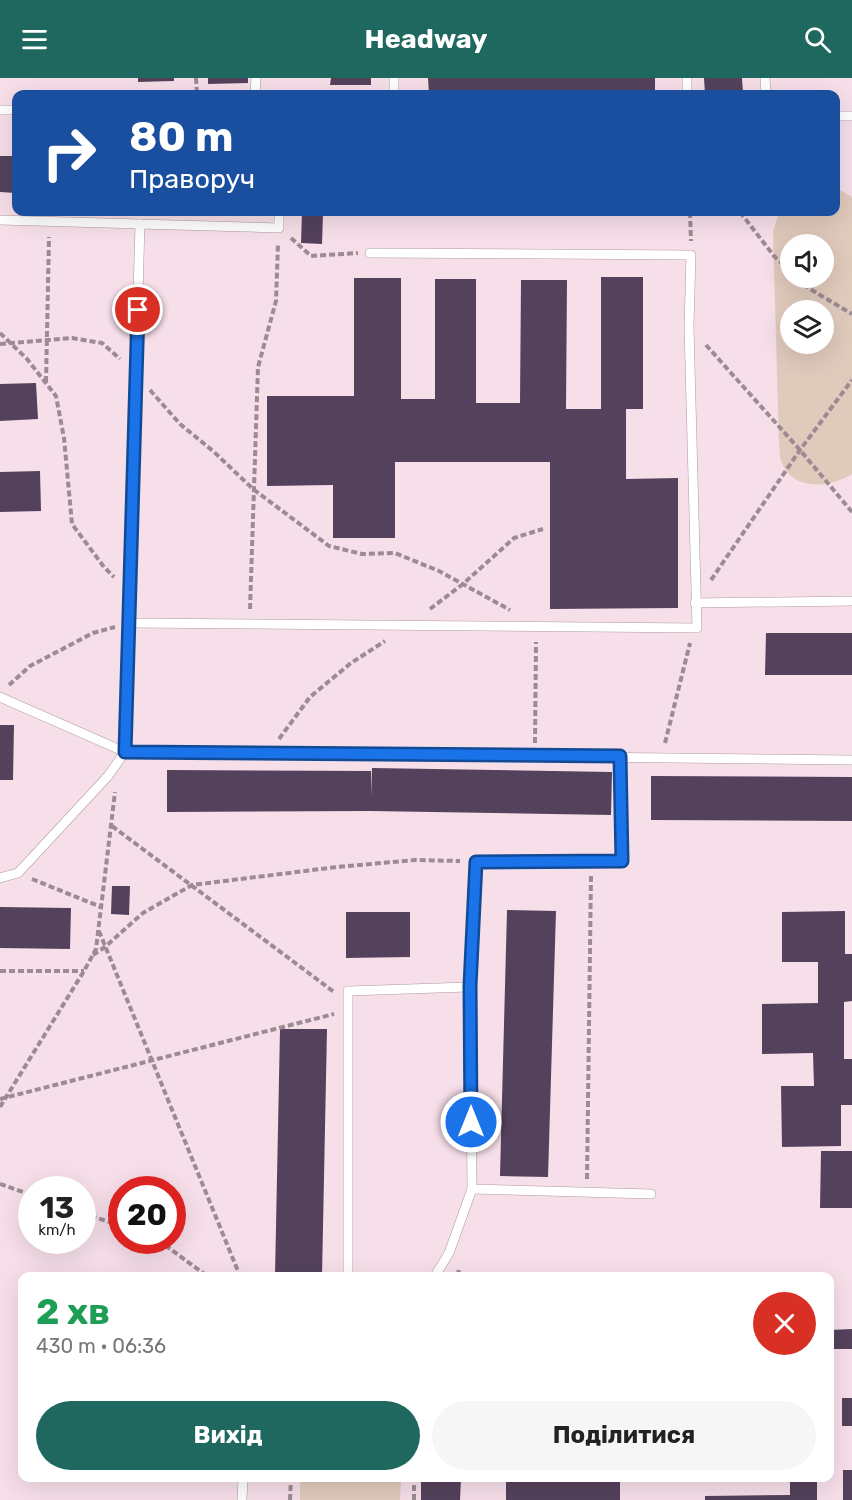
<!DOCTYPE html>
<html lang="uk">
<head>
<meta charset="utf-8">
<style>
	body { margin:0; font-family:Rubik,sans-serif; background:#f6f6f6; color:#222; height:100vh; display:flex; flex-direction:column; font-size:22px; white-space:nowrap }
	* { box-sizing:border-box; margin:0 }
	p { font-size:20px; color:#767676 }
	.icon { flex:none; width:33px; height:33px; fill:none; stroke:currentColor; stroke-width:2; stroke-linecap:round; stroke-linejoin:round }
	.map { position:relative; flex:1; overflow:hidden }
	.panel { position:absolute; left:18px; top:1194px; width:816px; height:210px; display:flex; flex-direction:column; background:#fff; border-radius:12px; box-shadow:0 6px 24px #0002 }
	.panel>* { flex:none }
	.guide { position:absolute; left:12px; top:12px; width:828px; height:126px; border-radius:12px; box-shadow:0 6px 24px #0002; background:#1a4fa0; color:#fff; overflow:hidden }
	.controls { position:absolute; left:780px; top:156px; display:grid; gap:12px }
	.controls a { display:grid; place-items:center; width:54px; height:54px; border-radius:50%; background:#fff; box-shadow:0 6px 24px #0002; font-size:30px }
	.speed { position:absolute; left:18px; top:1098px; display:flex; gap:12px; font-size:30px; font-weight:700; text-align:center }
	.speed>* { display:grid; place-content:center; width:78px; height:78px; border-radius:50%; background:#fff; box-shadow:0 6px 24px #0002; line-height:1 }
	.speed small { font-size:15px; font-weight:400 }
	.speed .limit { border:9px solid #d22; background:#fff; color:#111 }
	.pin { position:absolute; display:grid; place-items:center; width:51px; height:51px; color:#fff; margin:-26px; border:3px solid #fff; border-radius:50%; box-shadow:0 2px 6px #0007 }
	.me { position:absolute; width:66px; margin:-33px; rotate:0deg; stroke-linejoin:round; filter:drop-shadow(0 0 4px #0008) }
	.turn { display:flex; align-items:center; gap:21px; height:126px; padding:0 18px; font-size:27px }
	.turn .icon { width:78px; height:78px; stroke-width:2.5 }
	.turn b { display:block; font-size:42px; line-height:51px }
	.round { display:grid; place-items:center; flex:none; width:63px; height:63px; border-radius:32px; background:#f6f6f6 }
	.overview { display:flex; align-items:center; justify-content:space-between; height:102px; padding:0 18px }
	h1 { font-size:36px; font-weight:700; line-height:45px; color:#1e9e55 }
	.cta { display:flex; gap:12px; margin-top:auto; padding:12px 18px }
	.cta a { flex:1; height:69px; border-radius:36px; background:#1f6860; color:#fff; font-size:24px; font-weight:700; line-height:69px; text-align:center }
	.cta a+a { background:#f6f6f6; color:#222 }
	header { display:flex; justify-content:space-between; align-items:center; height:78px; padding:0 18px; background:#1f6860; color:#fff; font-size:27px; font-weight:700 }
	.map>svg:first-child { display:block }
</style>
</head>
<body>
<header><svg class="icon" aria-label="menu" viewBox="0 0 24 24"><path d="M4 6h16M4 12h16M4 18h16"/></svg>Headway<svg class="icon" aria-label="search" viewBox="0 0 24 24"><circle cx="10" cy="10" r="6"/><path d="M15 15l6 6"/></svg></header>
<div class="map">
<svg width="852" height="1422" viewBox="0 0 852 1422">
	<rect width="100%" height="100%" fill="#f7dfea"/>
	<g fill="#e0cabc" fill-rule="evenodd">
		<path d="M 836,110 L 852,119 L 852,396 C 831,410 793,413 782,385 C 779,379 780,372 779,366 L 773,154 L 779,134 L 836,134 ZM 790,166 L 824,166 L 824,200 L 790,200 ZM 790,232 L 824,232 L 824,266 L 790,266 Z"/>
		<path d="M 300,1400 L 401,1400 L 400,1422 L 300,1422 Z"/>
	</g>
	<g fill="#54425c">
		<path d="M 138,0 L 174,0 L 174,3 L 138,4 Z"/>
		<path d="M 208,0 L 248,0 L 248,5 L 208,6 Z"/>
		<path d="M 331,0 L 371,0 L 371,7 L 330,7 Z"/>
		<path d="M 428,0 L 655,0 L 655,12 L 429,16 Z"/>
		<path d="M 704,0 L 742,0 L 743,15 L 705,16 Z"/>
		<path d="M 0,78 L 16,78 L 16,115 L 0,114 Z"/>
		<path d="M 302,134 L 323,134 L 322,166 L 301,165 Z"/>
		<path d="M 601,199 L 643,199 L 643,331 L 626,331 L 626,401 L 678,400 L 678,530 L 550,531 L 550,384 L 395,384 L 395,460 L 333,460 L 333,407 L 267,408 L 267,318 L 354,318 L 354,200 L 401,200 L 401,321 L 435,321 L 435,201 L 476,201 L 476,325 L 520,325 L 521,202 L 567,202 L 566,331 L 601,331 Z"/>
		<path d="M 36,305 L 38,341 L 0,343 L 0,306 Z"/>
		<path d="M 40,393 L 41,433 L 0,434 L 0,394 Z"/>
		<path d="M 766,555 L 852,555 L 852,597 L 765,597 Z"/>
		<path d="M 0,647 L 14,647 L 13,702 L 0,702 Z"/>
		<path d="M 372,690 L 612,694 L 611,737 L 370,733 L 167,734 L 167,692 L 371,693 L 371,718 Z"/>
		<path d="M 651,698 L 852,699 L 852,743 L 651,742 Z"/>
		<path d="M 112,808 L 130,808 L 129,837 L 111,836 Z"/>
		<path d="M 0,829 L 71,830 L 70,871 L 0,870 Z"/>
		<path d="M 507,832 L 556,833 L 548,1099 L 500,1098 Z"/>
		<path d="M 845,833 L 845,876 L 852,876 L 852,923 L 844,924 L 844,981 L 852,981 L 852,1027 L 841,1027 L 841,1068 L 782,1069 L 781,1008 L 814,1008 L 813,975 L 762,976 L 762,926 L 818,925 L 818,884 L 782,884 L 782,834 Z"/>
		<path d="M 346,834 L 410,834 L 410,879 L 346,880 Z"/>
		<path d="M 280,951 L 327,951 L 322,1198 L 275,1198 Z"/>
		<path d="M 821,1073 L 852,1073 L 852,1130 L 820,1130 Z"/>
		<path d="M 852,1251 L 852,1271 L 830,1271 L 830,1252 Z"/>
		<rect x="842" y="1320" width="10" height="28"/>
		<rect x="843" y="1392" width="9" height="30"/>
		<path d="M 421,1400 L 461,1400 L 460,1422 L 421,1422 Z"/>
		<rect x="506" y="1400" width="114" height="22"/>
		<path d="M 790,1400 L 817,1400 L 817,1422 L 705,1422 L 705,1418 L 790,1417 Z"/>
	</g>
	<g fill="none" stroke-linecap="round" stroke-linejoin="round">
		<defs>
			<g id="service">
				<path d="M 394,0 L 394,16"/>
				<path d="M 687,0 L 687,16"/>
				<path d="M 765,0 L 766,16"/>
				<path d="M 255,16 L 256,0"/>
				<path d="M 0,32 L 16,32"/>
				<path d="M 836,38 L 852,38"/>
				<path d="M 0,142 L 140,146"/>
				<path d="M 695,525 L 852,523"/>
				<path d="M 129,545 L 697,550 L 689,249 L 691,177 L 370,175"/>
				<path d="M 0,619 L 125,674 L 852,682"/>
				<path d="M 0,800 L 18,795 L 108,698 L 125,674 L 140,146 L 279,150 L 279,134"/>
				<path d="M 470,908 L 472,1111 L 651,1116"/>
				<path d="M 348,1198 L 348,913 L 468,909 L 476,784 L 622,783 L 620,678"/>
				<path d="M 435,1198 L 449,1175 L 472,1111"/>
				<path d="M 242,1422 L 243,1400"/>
			</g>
		</defs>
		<use href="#service" stroke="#af98a2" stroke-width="10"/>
		<g stroke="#9c8b93" stroke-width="4" stroke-dasharray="6 3" stroke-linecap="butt">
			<path d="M 196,0 L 197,16"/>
			<path d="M 690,134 L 691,163"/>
			<path d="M 740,134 L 774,178 L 790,193"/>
			<path d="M 291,160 L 311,178 L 358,175"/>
			<path d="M 797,200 L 810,211 L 852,236"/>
			<path d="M 0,255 L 27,281 L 56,318 L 64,360 L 72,446 L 104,489 L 114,499"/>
			<path d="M 0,266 L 72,260 L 102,265 L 120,281"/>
			<path d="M 706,267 L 800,372 L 852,434"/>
			<path d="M 46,304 L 49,159"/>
			<path d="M 150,312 L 180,346 L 213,373 L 253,411 L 329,468 L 362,476 L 395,475 L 439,493 L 510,532"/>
			<path d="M 711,502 L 800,372 L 852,302"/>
			<path d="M 250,531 L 258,289 L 276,223 L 278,166"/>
			<path d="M 430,531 L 463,506 L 514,460 L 543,451"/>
			<path d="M 9,607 L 30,588 L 93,555 L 115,549"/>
			<path d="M 279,661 L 310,619 L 351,585 L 385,563"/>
			<path d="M 535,665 L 536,564"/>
			<path d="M 665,665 L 690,565"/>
			<path d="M 112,748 L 334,914"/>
			<path d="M 32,801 L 101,829"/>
			<path d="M 99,853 L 240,1198"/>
			<path d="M 93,877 L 105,869 L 143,835 L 192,807 L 337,789 L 415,782 L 460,783"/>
			<path d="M 0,893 L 84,893"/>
			<path d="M 0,1021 L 334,936"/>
			<path d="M 0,1029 L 84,893 L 96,871 L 115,714"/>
			<path d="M 587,1101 L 591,796"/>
			<path d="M 0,1106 L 32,1117"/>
			<path d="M 82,1135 L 122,1148"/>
			<path d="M 158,1162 L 207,1198"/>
			<path d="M 458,1198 L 459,1189"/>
			<path d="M 290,1422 L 291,1400"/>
			<path d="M 414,1422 L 414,1400"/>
		</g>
		<use href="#service" stroke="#fff" stroke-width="9"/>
	</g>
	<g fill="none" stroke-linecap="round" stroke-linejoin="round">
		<defs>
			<path id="route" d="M 138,232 L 125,674 L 620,678 L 622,783 L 476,784 L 470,908 L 471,1044"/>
		</defs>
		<use href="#route" stroke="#114b97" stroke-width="15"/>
		<use href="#route" stroke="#1a73e8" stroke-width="10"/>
	</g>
</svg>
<div class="controls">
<a><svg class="icon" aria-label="sound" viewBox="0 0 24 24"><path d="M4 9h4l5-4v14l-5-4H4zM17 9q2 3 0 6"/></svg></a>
<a><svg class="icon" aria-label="layers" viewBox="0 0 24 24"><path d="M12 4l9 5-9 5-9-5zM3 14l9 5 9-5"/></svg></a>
</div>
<div class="speed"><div>13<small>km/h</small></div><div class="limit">20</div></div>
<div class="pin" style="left:138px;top:232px;background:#d93025"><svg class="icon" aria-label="arrive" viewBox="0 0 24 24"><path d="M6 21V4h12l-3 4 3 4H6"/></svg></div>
<svg class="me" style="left:471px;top:1044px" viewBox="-20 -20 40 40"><circle r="17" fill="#1a73e8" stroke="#fff" stroke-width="3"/><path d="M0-11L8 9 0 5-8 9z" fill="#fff"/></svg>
<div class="guide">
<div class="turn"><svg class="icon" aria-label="right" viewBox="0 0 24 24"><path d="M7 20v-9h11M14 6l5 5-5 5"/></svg><div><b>80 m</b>Праворуч</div></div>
</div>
<section class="panel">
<div class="overview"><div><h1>2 хв</h1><p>430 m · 06:36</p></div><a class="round" style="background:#d93025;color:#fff"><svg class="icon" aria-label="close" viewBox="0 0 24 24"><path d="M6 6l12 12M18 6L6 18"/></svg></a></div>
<div class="cta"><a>Вихід</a><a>Поділитися</a></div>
</section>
</div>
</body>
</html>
